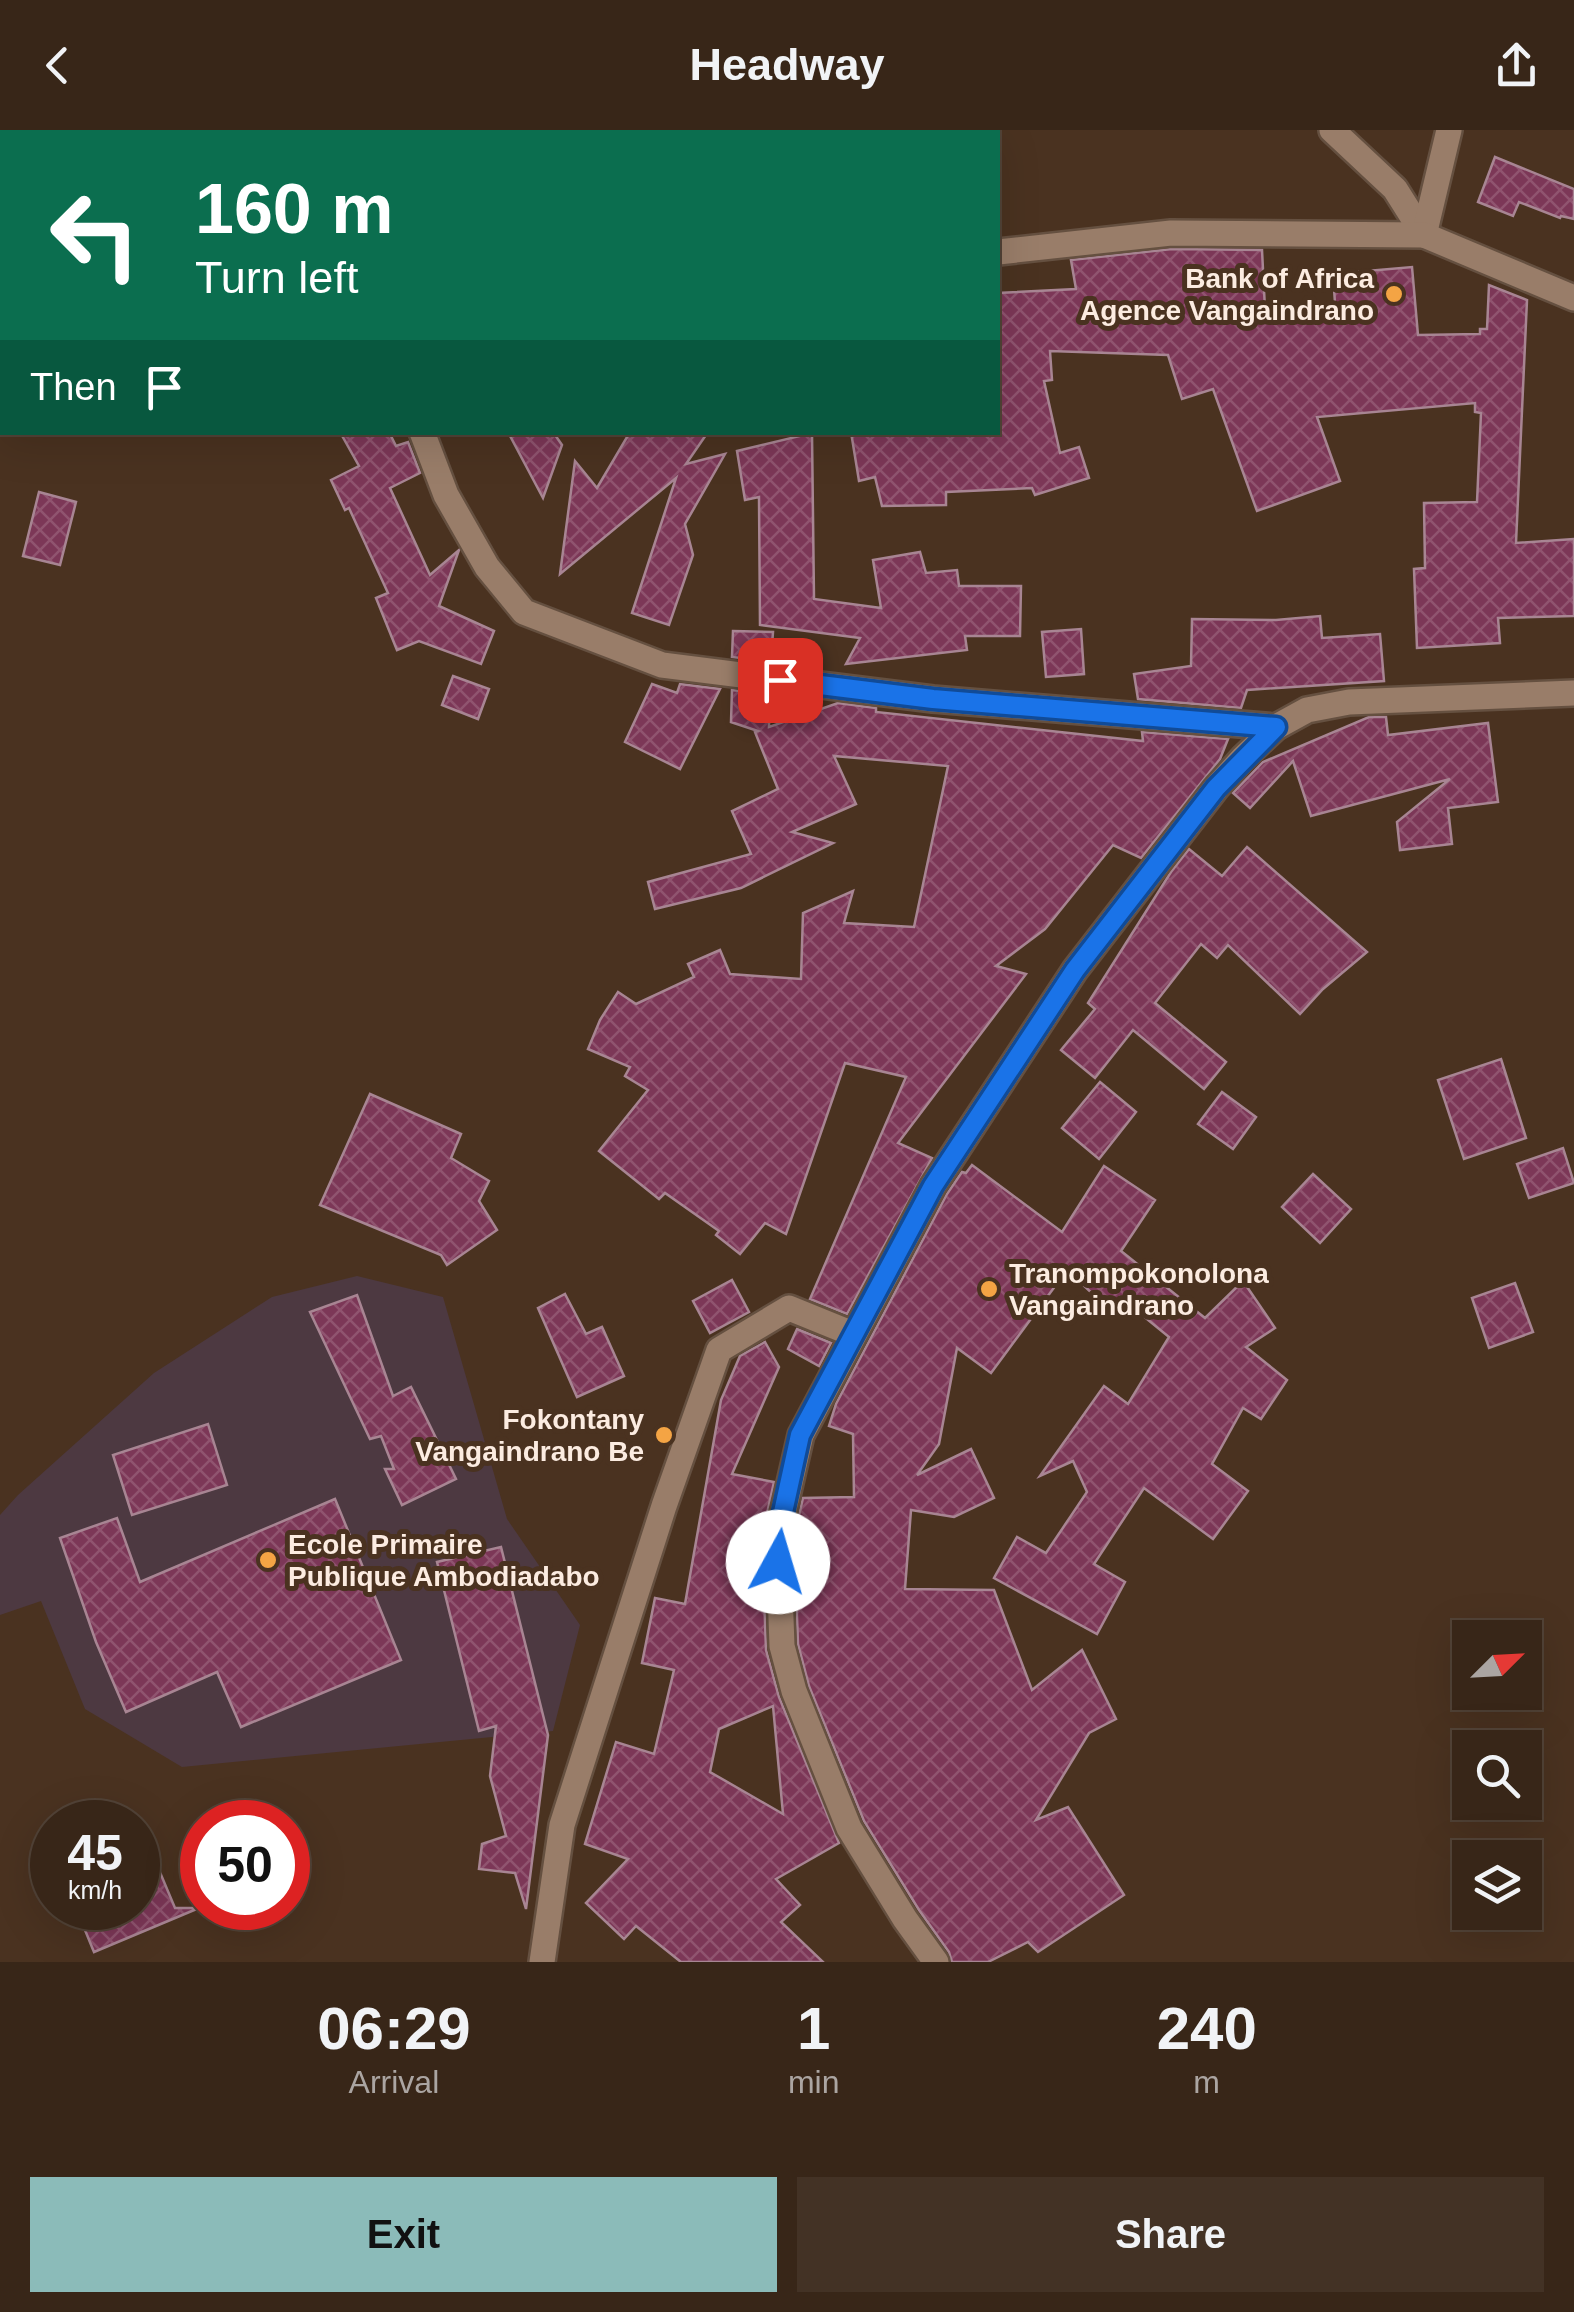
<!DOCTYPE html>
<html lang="en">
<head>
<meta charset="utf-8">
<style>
	body { margin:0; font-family:Arial,sans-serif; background:#433225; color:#f1f3f6; height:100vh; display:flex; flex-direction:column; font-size:38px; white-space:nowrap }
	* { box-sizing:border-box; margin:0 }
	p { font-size:32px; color:#aba5a2 }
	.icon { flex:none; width:55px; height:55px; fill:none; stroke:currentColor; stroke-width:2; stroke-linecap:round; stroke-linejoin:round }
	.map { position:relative; height:1832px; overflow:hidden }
	.details { display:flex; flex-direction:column; background:#382618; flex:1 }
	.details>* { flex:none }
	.hud { position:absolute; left:0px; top:0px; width:1000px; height:305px; box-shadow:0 10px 40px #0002,0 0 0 2px #524337; background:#0b6e4f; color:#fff; overflow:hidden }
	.needle { width:65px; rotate:66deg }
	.controls { position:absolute; left:1452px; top:1490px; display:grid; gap:20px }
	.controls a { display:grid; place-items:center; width:90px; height:90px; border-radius:0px; background:#382618; box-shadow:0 10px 40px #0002,0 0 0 2px #524337; font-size:50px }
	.speed { position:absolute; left:30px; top:1670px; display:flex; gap:20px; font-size:50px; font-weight:700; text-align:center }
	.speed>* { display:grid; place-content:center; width:130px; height:130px; border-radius:50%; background:#382618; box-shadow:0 10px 40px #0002,0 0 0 2px #524337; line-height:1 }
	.speed small { font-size:25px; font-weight:400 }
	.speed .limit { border:15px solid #d22; background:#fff; color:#111 }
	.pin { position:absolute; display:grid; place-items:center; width:85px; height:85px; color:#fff; margin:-42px; border-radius:20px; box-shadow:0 5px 15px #0006 }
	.me { position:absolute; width:110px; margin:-55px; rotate:6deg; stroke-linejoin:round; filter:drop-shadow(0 0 8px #0008) }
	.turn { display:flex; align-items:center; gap:35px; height:210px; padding:0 30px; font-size:45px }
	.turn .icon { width:130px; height:130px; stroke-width:2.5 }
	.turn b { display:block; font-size:70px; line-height:85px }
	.then { display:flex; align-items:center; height:95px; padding:0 30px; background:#0003; gap:20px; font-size:38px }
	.eta { display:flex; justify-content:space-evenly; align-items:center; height:170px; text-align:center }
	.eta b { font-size:60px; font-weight:800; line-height:70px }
	.action { display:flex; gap:20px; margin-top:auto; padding:20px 30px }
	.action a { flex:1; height:115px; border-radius:0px; background:#8bbbb9; color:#111; font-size:40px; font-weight:800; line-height:115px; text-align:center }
	.action a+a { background:#433225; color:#f1f3f6 }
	header { display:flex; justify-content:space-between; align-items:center; height:130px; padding:0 30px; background:#382618; font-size:45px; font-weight:800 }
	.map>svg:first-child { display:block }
</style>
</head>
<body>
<header><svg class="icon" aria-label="back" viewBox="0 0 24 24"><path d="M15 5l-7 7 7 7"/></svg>Headway<svg class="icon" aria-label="share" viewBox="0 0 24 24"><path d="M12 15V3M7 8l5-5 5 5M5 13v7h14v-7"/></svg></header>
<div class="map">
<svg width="1574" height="1832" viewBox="0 0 1574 1832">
	<defs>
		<pattern id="building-cross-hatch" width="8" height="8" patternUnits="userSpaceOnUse" patternTransform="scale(2.5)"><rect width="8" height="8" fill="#7c3757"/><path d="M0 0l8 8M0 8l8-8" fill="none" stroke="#90546f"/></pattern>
	</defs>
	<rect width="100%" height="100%" fill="#4a3220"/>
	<path fill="#4d3941" d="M 357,1146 L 443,1167 L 507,1389 L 580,1495 L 553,1601 L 182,1637 L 85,1579 L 41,1471 L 0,1485 L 0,1385 L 18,1365 L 154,1243 L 272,1167 Z"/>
	<g fill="url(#building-cross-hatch)" stroke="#a88593" stroke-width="2.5" fill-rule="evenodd">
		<path d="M 1495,27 L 1574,59 L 1574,89 L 1561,86 L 1560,88 L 1519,72 L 1513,86 L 1478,72 Z"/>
		<path d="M 1172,119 L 1262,120 L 1265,179 L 1335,173 L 1333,144 L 1412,137 L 1418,205 L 1480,204 L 1480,199 L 1487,199 L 1489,155 L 1527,170 L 1516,413 L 1574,409 L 1574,486 L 1498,488 L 1500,513 L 1417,518 L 1414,439 L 1425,438 L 1424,373 L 1477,372 L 1481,283 L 1475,282 L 1475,273 L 1317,287 L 1340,351 L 1257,381 L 1213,259 L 1182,269 L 1168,225 L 1050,221 L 1052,250 L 1044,251 L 1060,323 L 1079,317 L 1089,348 L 1035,365 L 1032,358 L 946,362 L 946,375 L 882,376 L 875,347 L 859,351 L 851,302 L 998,302 L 998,163 L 1076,159 L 1071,130 Z"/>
		<path d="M 340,302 L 389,302 L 396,316 L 408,312 L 420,343 L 390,358 L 430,445 L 459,420 L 439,476 L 494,501 L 481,534 L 419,511 L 397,520 L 376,468 L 388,463 L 349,378 L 345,380 L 331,350 L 359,336 Z"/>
		<path d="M 508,302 L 553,302 L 562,315 L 543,368 Z"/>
		<path d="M 630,302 L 708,302 L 686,334 L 725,324 L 685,394 L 693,425 L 669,495 L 632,483 L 676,348 L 560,444 L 575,331 L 597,358 Z"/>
		<path d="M 812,303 L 814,469 L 881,478 L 873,430 L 920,422 L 926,443 L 957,440 L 959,456 L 1021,456 L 1020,506 L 965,506 L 967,520 L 846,534 L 860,508 L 760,495 L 759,367 L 745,370 L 737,321 Z"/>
		<path d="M 39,362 L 76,372 L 60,435 L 23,426 Z"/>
		<path d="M 1320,486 L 1322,508 L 1380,504 L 1384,551 L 1247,560 L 1241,578 L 1138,569 L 1134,544 L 1191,536 L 1192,489 L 1276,490 Z"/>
		<path d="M 1081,499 L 1084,544 L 1046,547 L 1042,502 Z"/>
		<path d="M 733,501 L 773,502 L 771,532 L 732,527 Z"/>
		<path d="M 453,546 L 489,559 L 478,589 L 442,575 Z"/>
		<path d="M 652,554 L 677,563 L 680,554 L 720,559 L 680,639 L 625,612 Z"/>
		<path d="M 732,560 L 770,565 L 769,597 L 838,573 L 876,578 L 876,582 L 1143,611 L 1142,602 L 1228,609 L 1220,629 L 1141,728 L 1113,715 L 1045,799 L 996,836 L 1026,844 L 898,1013 L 932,1028 L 847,1184 L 810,1169 L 906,947 L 845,933 L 786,1104 L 765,1093 L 740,1124 L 716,1105 L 719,1101 L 665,1063 L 659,1069 L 599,1021 L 648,960 L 625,946 L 630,937 L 588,919 L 600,890 L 618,862 L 636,874 L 694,847 L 688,834 L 720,820 L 730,844 L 801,849 L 803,783 L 853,761 L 844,793 L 914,797 L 948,636 L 834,626 L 856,674 L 792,702 L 833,713 L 741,758 L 655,779 L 648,752 L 751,724 L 732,681 L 778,659 L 755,602 L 758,601 L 731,592 Z"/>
		<path d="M 1369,587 L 1386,587 L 1388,605 L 1488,593 L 1498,672 L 1448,678 L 1452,714 L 1400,720 L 1397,692 L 1450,649 L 1311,686 L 1293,631 L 1250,678 L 1233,663 L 1263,632 Z"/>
		<path d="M 1247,717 L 1367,822 L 1323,859 L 1300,884 L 1228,815 L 1217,828 L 1201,814 L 1155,873 L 1226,932 L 1204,959 L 1133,900 L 1095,948 L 1061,920 L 1095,879 L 1088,873 L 1171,742 L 1189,719 L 1222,746 Z"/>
		<path d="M 1501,929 L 1526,1008 L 1464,1029 L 1438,950 Z"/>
		<path d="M 1100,952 L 1136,982 L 1099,1029 L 1062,998 Z"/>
		<path d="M 1222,962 L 1256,987 L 1233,1019 L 1198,994 Z"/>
		<path d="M 370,964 L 461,1004 L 451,1028 L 489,1051 L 479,1071 L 497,1100 L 447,1135 L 441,1125 L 320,1075 Z"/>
		<path d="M 1563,1018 L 1574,1053 L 1529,1068 L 1517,1034 Z"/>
		<path d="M 972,1035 L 1062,1102 L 1104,1036 L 1155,1070 L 1121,1121 L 1205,1188 L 1243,1151 L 1275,1198 L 1246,1217 L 1287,1250 L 1261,1289 L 1243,1278 L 1212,1334 L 1248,1361 L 1213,1409 L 1144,1358 L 1094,1434 L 1125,1452 L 1097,1504 L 994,1448 L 1017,1407 L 1046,1423 L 1087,1362 L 1073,1331 L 1040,1346 L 1104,1256 L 1128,1274 L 1169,1207 L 1120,1167 L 1109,1179 L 1067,1140 L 991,1243 L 957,1218 L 939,1314 L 917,1345 L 971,1319 L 994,1368 L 954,1387 L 911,1380 L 905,1459 L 994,1460 L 1032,1560 L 1082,1520 L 1116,1589 L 1089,1603 L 1036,1690 L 1068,1677 L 1124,1765 L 1038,1822 L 1028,1812 L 988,1832 L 952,1832 L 949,1822 L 919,1780 L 864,1691 L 809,1556 L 798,1514 L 794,1407 L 803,1368 L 854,1367 L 853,1304 L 829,1296 L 836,1274 L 947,1064 L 962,1042 L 966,1043 Z"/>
		<path d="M 1313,1044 L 1351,1079 L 1320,1113 L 1282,1077 Z"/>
		<path d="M 732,1150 L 749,1182 L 710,1203 L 693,1171 Z"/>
		<path d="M 1515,1153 L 1533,1202 L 1489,1218 L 1472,1168 Z"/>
		<path d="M 565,1164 L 586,1204 L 602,1197 L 624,1246 L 577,1267 L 538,1178 Z"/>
		<path d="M 357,1165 L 393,1266 L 411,1257 L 456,1349 L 402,1375 L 385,1339 L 394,1339 L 381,1306 L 370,1309 L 310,1182 Z"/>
		<path d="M 797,1199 L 831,1213 L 819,1236 L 788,1219 Z"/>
		<path d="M 765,1212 L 779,1237 L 732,1344 L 774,1352 L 762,1406 L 766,1520 L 779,1567 L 839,1713 L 776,1749 L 800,1775 L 781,1792 L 823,1832 L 681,1832 L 636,1796 L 624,1809 L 586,1773 L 628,1729 L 585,1714 L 616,1612 L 654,1624 L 674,1540 L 642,1533 L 655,1468 L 685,1474 L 721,1270 L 740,1226 ZM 773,1576 L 783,1684 L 710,1642 L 719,1599 Z"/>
		<path d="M 208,1294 L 227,1355 L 132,1385 L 113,1325 Z"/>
		<path d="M 335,1369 L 401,1530 L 241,1597 L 217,1542 L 126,1582 L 96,1512 L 60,1408 L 117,1388 L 140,1452 Z"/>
		<path d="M 501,1417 L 548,1605 L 526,1779 L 515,1743 L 479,1739 L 482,1714 L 506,1706 L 490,1646 L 496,1596 L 479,1601 L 437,1432 Z"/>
		<path d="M 138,1690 L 175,1778 L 199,1778 L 94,1822 L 76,1778 L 138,1778 Z"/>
	</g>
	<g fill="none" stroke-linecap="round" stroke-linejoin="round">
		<defs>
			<g id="street">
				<path d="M 306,0 L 306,2"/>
				<path d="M 1332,0 L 1395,59 L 1424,105"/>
				<path d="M 93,2 L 95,0"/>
				<path d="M 0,92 L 2,90"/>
				<path d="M 1424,105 L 1449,0"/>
				<path d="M 422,302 L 446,365 L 487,437 L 524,482 L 662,535 L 933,569 L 1276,597"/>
				<path d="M 542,1832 L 562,1695 L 664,1376 L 719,1220 L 789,1178 L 853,1204"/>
			</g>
			<g id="secondary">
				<path d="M 530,0 L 531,2"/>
				<path d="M 998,122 L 1171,103 L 1424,105 L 1574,168"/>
				<path d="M 936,1832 L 905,1789 L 849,1698 L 794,1561 L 782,1516 L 778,1405 L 801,1305 L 933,1056 L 1075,840 L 1216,658 L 1243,628 L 1276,597 L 1307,580 L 1349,572 L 1574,563"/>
			</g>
		</defs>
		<use href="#street" stroke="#655040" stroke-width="30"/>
		<use href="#secondary" stroke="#655040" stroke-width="30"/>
		<use href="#street" stroke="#997d69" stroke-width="25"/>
		<use href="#secondary" stroke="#997d69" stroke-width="25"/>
	</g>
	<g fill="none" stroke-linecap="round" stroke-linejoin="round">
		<defs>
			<path id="route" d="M 778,1432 L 778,1405 L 800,1305 L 933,1056 L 1075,840 L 1216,658 L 1276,597 L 933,569 L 780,550"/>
		</defs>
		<use href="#route" stroke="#114b97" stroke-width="25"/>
		<use href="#route" stroke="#1a73e8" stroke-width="18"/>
	</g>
	<g fill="#f4a444" stroke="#4a3220" stroke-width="4">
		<circle cx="1394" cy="164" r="10"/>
		<circle cx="989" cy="1159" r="10"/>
		<circle cx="664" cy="1305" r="10"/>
		<circle cx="268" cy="1430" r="10"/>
	</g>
	<g text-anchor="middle" stroke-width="10" stroke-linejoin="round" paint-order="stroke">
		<g font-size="28" font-weight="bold" fill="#fcece1" stroke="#4a3220" text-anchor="end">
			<text x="1374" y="158">Bank of Africa<tspan x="1374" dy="32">Agence Vangaindrano</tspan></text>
			<text x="1009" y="1153" text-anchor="start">Tranompokonolona<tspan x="1009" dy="32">Vangaindrano</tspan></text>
			<text x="644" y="1299">Fokontany<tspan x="644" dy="32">Vangaindrano Be</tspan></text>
			<text x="288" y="1424" text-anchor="start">Ecole Primaire<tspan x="288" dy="32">Publique Ambodiadabo</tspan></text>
		</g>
	</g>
</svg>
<div class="controls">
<a><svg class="needle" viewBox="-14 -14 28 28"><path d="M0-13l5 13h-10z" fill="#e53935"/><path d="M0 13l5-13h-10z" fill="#aba5a2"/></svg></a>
<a><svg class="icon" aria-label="search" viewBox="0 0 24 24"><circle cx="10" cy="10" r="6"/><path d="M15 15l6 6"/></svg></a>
<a><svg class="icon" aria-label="layers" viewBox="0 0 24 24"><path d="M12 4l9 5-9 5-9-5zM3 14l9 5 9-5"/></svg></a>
</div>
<div class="speed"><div>45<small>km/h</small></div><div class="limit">50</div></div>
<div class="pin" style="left:780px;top:550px;background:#d93025"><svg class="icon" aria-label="arrive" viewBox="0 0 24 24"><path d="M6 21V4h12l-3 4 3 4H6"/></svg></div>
<svg class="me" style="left:778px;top:1432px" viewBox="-20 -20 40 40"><circle r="19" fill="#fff"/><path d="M0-13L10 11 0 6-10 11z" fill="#1a73e8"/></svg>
<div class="hud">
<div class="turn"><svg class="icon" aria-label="left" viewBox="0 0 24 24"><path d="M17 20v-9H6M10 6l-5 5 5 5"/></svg><div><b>160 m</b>Turn left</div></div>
<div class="then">Then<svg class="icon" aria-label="arrive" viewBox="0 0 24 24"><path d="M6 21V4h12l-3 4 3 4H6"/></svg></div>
</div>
</div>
<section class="details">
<div class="eta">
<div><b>06:29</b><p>Arrival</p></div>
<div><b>1</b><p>min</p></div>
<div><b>240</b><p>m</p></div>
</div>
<div class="action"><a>Exit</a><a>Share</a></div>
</section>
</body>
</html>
